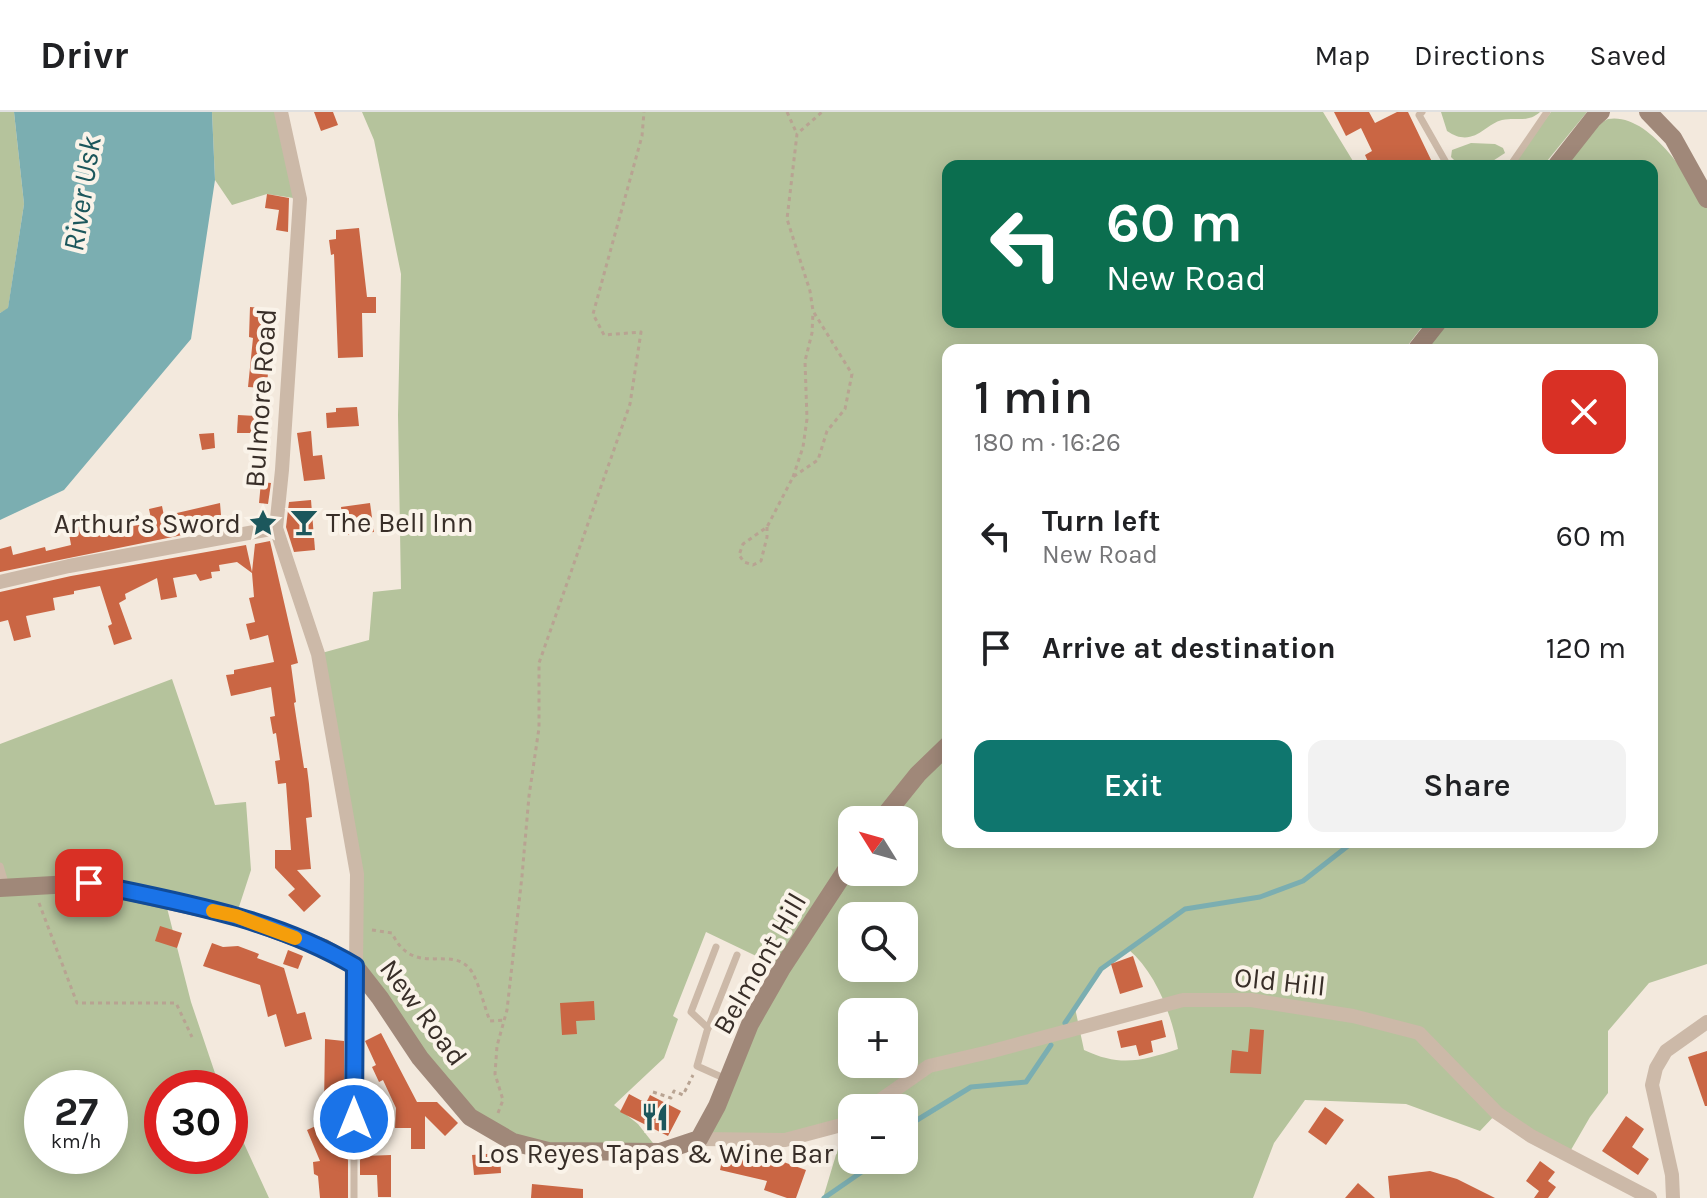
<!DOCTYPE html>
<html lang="en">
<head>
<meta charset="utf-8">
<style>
	body { margin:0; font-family:Karla,sans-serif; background:#f2f2f2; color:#202124; height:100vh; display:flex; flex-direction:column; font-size:30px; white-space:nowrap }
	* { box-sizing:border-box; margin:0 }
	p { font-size:26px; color:#757577 }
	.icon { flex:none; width:44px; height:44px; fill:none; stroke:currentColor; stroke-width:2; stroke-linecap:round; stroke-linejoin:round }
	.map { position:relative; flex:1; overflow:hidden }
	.drawer { position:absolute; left:942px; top:232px; width:716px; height:504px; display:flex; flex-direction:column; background:#fff; border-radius:16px; box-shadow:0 4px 20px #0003 }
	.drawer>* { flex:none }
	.guide { position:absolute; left:942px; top:48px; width:716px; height:168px; border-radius:16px; box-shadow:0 4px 20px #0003; background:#0b6e4f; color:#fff; overflow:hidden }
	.needle { width:52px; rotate:307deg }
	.fabs { position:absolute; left:838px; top:694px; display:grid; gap:16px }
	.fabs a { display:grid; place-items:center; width:80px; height:80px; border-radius:16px; background:#fff; box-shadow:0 4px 20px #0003; font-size:40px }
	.speed { position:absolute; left:24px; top:958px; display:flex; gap:16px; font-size:40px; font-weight:700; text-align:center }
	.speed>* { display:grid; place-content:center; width:104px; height:104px; border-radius:50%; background:#fff; box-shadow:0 4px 20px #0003; line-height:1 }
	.speed small { font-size:20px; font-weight:400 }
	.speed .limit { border:12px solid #d22; background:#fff; color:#111 }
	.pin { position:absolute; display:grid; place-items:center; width:68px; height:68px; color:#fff; margin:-34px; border-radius:16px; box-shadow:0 4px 12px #0006 }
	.me { position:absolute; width:88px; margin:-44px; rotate:0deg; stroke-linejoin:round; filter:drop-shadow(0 0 6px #0008) }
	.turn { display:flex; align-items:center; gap:28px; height:168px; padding:0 32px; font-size:36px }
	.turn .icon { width:104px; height:104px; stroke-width:2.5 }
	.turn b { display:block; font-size:56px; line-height:68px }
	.round { display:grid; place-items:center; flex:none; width:84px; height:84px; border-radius:16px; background:#f2f2f2 }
	.head { display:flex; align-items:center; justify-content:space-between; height:136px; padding:0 32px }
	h1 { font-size:48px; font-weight:600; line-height:60px }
	.cta { display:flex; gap:16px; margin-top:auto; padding:16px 32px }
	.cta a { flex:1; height:92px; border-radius:16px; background:#0f766e; color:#fff; font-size:32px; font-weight:600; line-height:92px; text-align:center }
	.cta a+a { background:#f2f2f2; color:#202124 }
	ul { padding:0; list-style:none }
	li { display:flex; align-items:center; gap:24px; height:112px; padding:0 32px }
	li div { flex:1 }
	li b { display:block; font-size:30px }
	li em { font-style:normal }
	header { display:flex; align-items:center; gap:48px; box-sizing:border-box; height:112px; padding:0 40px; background:#fff; border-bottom:2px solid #e0e0e0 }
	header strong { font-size:38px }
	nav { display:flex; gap:44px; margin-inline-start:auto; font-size:28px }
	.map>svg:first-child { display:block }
</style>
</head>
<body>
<header>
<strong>Drivr</strong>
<nav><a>Map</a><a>Directions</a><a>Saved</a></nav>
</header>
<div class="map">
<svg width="1707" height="1086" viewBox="0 0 1707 1086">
	<rect width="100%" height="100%" fill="#f3e9dd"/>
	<g fill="#b5c39c" fill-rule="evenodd">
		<path d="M 0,0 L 14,0 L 24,92 L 8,197 L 0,201 Z"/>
		<path d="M 212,0 L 281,0 L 300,87 L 267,82 L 232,93 L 215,68 Z"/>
		<path d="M 362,0 L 1323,0 L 1356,54 L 948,54 L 948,210 L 1426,210 L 1404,238 L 948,238 L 948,730 L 1652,730 L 1652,238 L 1426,238 L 1448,210 L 1652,210 L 1652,54 L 1566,54 C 1578,39 1590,16 1608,7 C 1650,0 1689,67 1707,95 L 1707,852 L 1649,871 L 1608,919 L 1608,981 L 1590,1005 L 1568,1043 L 1497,1001 L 1480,1019 L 1406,992 L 1305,988 L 1274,1031 L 1253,1086 L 823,1086 L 845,1013 L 785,1028 L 699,1027 L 781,856 L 706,820 L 673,904 L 678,907 L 664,946 L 614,993 L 638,1012 L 660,1040 L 548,1039 L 470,1005 L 355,854 L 357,762 L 318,542 L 369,528 L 373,480 L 401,477 L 398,303 L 401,162 L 374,28 ZM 852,708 L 904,708 L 904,760 L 852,760 ZM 852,804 L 904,804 L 904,856 L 852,856 ZM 1128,837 C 1156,861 1171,901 1178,937 C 1142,949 1120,955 1084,938 L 1075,896 L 1101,857 ZM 852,900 L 904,900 L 904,952 L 852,952 ZM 852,996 L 904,996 L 904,1048 L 852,1048 Z"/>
		<path d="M 1441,0 L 1540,0 C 1528,11 1517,5 1502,8 C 1485,12 1473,37 1447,19 Z"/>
		<path d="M 1551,0 L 1587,0 L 1543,54 L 1510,54 Z"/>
		<path d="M 1471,31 L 1495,32 L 1503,36 L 1505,41 L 1485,54 L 1459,53 L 1451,45 L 1452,38 Z"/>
		<path d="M 172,567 L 215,693 L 246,690 L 251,758 L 236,804 L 165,788 L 191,890 L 220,976 L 162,976 L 162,1044 L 230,1044 L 230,1001 L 269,1086 L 0,1086 L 0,632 ZM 42,976 L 110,976 L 110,1044 L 42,1044 Z"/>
	</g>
	<path fill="#7baeb1" d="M 14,0 L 212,0 L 215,68 L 191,227 L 64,378 L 0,408 L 0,201 L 8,196 L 24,92 Z"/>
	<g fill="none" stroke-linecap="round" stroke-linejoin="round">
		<g stroke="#7baeb1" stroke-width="5">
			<path d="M 1065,911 L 1101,857 L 1185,797 L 1260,785 L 1303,769 L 1353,730"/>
			<path d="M 904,1016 L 971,975 L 1026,970 L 1051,933"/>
			<path d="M 824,1086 L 879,1048"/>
		</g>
	</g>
	<g fill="#ca6644">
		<path d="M 314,0 L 333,0 L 338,13 L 321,19 Z"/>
		<path d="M 1334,0 L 1369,0 L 1375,11 L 1397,0 L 1408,0 L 1434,54 L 1370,54 L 1365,43 L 1372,39 L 1361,16 L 1346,24 Z"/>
		<path d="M 267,82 L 289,86 L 288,120 L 276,118 L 279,98 L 265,96 Z"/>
		<path d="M 359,116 L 367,185 L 376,185 L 376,201 L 362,201 L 363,245 L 338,246 L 334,142 L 331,143 L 329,128 L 336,127 L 336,118 Z"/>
		<path d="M 250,195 L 272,197 L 267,276 L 248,275 L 253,226 L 249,225 Z"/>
		<path d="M 357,295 L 359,314 L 327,316 L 326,301 L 336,300 L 336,296 Z"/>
		<path d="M 238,303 L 258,304 L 257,321 L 237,321 Z"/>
		<path d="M 311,319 L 313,344 L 322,343 L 325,367 L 304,369 L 297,321 Z"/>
		<path d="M 214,321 L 215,336 L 202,338 L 199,322 Z"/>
		<path d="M 261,370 L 271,371 L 268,392 L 259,391 Z"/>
		<path d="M 311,388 L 315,438 L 294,440 L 286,415 L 289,390 Z"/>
		<path d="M 220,391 L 222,415 L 0,460 L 0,437 L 11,434 L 13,443 L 45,435 L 46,439 L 71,433 L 68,416 L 106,412 L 106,418 L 152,411 L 149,397 L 162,394 L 164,404 Z"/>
		<path d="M 370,391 L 374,420 L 345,423 L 341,395 Z"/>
		<path d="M 270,429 L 298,551 L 291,553 L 296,590 L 294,591 L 304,656 L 307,656 L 309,672 L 312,705 L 306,706 L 311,757 L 297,758 L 321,784 L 304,800 L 288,783 L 295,777 L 275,756 L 275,738 L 291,738 L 286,671 L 278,672 L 275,649 L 280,648 L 276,621 L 273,622 L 270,605 L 275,604 L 271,575 L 231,584 L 226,563 L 234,562 L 234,558 L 274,550 L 268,523 L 250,528 L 246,512 L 255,510 L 249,486 L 254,485 L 252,461 L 237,450 L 219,453 L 220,459 L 211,460 L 212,466 L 200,469 L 196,462 L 173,466 L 177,485 L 161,488 L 157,466 L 125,482 L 126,487 L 119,491 L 132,527 L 114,533 L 108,514 L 112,512 L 100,474 L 74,479 L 74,482 L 53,486 L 55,498 L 26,504 L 31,525 L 14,529 L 8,508 L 0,510 L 0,480 L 71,464 L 246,433 L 252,460 L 255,432 Z"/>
		<path d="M 160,814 L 182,821 L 177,836 L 155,829 Z"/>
		<path d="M 212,831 L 223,835 L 238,834 L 259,842 L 257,846 L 284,856 L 297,902 L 305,900 L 312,927 L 285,935 L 276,902 L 268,905 L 260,873 L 203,854 Z"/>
		<path d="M 288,838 L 303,844 L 298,857 L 283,852 Z"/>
		<path d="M 1133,844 L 1143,875 L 1120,882 L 1111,852 Z"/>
		<path d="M 594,889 L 595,908 L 576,909 L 577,922 L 562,923 L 560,891 Z"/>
		<path d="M 1162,908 L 1166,925 L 1151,929 L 1153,940 L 1139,944 L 1136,933 L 1121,936 L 1117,919 Z"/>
		<path d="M 1250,917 L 1264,918 L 1261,962 L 1230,961 L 1232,938 L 1248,940 Z"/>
		<path d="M 381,921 L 417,990 L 437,990 L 458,1011 L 445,1024 L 425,1004 L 425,1037 L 411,1037 L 411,1016 L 395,1016 L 396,996 L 383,968 L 379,970 L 372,955 L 376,953 L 365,929 Z"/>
		<path d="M 325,927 L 344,929 L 344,1041 L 348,1048 L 348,1086 L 320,1086 L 318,1064 L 314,1062 L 313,1050 L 320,1049 L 307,1018 L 320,1012 L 316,997 L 324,995 Z"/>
		<path d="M 1707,939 L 1707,994 L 1705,994 L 1688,945 Z"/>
		<path d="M 629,982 L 646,991 L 650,983 L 681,999 L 668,1024 L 620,1000 Z"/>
		<path d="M 1325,995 L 1344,1008 L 1326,1033 L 1308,1020 Z"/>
		<path d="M 1626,1004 L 1644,1017 L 1632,1035 L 1649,1047 L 1638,1063 L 1602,1039 Z"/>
		<path d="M 724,1038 L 774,1050 L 775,1047 L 806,1058 L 796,1086 L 787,1086 L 764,1078 L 767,1069 L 720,1058 Z"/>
		<path d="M 500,1041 L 501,1061 L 474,1063 L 472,1043 Z"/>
		<path d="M 391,1043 L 391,1085 L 378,1085 L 377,1063 L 360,1063 L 360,1048 L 363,1044 Z"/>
		<path d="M 1540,1049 L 1555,1060 L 1548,1069 L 1556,1075 L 1548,1086 L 1534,1086 L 1539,1079 L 1526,1069 Z"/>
		<path d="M 1430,1059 L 1457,1067 L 1495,1086 L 1390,1086 L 1388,1064 Z"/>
		<path d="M 1358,1071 L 1375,1086 L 1345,1086 Z"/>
		<path d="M 532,1072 L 583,1077 L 583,1086 L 531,1086 Z"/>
	</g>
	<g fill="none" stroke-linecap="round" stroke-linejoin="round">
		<g stroke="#b8a392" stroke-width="3" stroke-dasharray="4 4" stroke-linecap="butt">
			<path d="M 787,0 L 797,22"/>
			<path d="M 793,365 L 803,335 L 807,307 L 805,249 L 812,221 L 813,200"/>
			<path d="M 767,415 L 767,425 L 761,449 L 753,453 L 744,450 L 739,443 L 743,432 L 767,415 L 793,365 L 818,348 L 827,319 L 845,297 L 852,262 L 813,199 L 810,179 L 787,107 L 797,22 L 822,0"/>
			<path d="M 39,791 L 77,891 L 176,891 L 192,925"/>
			<path d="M 372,818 L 392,821 C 414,868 453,830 472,860 C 480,874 484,894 490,909 L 504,908"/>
			<path d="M 653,980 L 671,986 L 674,979 L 683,983 L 693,963"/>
			<path d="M 498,1001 L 503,988 L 495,962 L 497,934 L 507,898 L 522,764 L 529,684 L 539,616 L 539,551 L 630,292 L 641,220 L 604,223 L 593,202 L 642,24 L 644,0"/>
		</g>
		<g stroke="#ccb9a8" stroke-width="7">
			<path d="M 1422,0 L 1419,3 L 1448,54"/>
			<path d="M 1510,54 L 1547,0"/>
			<path d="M 0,754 L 6,774"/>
			<path d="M 708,916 L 691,900 L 716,835"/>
			<path d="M 726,967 L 697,954 L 707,919 L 737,843"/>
			<path d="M 354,1086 L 354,1041"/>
		</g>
		<g stroke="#ccb9a8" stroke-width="14">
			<path d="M 281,0 L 300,87 L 282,358 L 276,416 L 318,542 L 357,762 L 354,1041"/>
			<path d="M 0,470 L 69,454 L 276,416"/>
			<path d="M 869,996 L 929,954 L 989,940 L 1183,888 L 1251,888 L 1353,904 L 1419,921 L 1497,1001 L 1531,1024 L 1650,1086"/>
			<path d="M 699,1027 L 785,1028 L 845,1012 L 852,1007"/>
			<path d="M 1673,1086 L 1672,1063 L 1652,973 L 1656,956 L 1666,939 L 1707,910"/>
		</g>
		<g stroke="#a08879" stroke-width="18">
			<path d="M 1648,0 L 1673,26 L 1707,87"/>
			<path d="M 1556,54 L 1593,7 L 1601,0"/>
			<path d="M 1416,238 L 1438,210"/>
			<path d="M 881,708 L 918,662 L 948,633"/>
			<path d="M 0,776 L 89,771 L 236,804 L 324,836 L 355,854 L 380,886 L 420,946 L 470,1005 L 513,1030 L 548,1039 L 660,1040 L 699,1027 L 717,994 L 750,912 L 782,856 L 852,749"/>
		</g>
	</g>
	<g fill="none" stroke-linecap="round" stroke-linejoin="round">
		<defs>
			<path id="route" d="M 89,771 C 180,790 274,806 355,854 L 354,1007"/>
		</defs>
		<use href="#route" stroke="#114b97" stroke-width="20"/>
		<use href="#route" stroke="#1a73e8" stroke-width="14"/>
		<path stroke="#f59e0b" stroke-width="14" d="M 213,799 L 236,804 L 295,826"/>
	</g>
	<defs>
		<symbol id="bar-bare" viewBox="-9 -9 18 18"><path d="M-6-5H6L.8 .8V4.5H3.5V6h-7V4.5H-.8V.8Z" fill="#1c575c" stroke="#faf3e9" stroke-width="2.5" paint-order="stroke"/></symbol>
		<symbol id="sight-bare" viewBox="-9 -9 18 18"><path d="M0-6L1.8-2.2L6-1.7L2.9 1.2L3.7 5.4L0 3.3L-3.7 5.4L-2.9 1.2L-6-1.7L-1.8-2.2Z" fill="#1c575c" stroke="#faf3e9" stroke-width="2.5" paint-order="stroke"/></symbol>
		<symbol id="restaurant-bare" viewBox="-9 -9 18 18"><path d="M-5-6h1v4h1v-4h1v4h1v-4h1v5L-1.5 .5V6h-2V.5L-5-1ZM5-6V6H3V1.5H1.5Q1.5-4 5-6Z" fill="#1c575c" stroke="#faf3e9" stroke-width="2.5" paint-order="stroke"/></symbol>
	</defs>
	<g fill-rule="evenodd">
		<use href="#bar-bare" x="284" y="390" width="40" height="40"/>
		<use href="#sight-bare" x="243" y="391" width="40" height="40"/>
		<use href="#restaurant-bare" x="635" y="985" width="40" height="40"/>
	</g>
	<g text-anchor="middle" stroke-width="8" stroke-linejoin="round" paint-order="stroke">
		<g font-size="28" fill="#382e28" stroke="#faf3e9">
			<text transform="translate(260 286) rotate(-86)" y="10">Bulmore Road</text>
			<text transform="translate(759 851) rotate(-60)" y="10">Belmont Hill</text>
			<text transform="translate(1280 869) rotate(6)" y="10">Old Hill</text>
			<text transform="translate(424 900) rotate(53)" y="10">New Road</text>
		</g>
		<g font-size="28" fill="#382e28" stroke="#faf3e9" text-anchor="start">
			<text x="326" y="420">The Bell Inn</text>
			<text x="241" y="421" text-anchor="end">Arthur’s Sword</text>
			<text x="655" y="1051" text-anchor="middle">Los Reyes Tapas &amp; Wine Bar</text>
		</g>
		<g font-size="30" font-style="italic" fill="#1c575c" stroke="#faf3e9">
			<text transform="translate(82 82) rotate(-81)" y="10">River Usk</text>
		</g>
	</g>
</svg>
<div class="fabs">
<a><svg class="needle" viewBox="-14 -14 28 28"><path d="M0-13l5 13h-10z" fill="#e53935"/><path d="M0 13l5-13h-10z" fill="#757577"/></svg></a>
<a><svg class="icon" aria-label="search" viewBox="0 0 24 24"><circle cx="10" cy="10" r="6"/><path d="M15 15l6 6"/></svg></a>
<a>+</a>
<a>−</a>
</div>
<div class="speed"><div>27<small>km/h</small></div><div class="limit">30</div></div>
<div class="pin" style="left:89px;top:771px;background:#d93025"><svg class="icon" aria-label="arrive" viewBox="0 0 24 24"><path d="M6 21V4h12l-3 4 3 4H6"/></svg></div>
<svg class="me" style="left:354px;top:1007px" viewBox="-20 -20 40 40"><circle r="17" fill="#1a73e8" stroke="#fff" stroke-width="3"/><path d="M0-11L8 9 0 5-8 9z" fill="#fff"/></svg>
<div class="guide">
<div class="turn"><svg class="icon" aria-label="left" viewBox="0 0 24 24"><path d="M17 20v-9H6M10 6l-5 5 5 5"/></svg><div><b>60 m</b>New Road</div></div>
</div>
<section class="drawer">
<div class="head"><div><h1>1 min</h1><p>180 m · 16:26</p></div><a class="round" style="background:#d93025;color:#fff"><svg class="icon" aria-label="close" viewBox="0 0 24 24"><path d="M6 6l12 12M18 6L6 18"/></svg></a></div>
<ul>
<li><svg class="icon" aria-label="left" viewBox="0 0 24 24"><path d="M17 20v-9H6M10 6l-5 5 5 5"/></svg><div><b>Turn left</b><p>New Road</p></div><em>60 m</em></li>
<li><svg class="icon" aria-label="arrive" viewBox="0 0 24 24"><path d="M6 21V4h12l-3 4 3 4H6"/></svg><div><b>Arrive at destination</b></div><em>120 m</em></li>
</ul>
<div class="cta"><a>Exit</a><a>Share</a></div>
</section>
</div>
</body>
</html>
